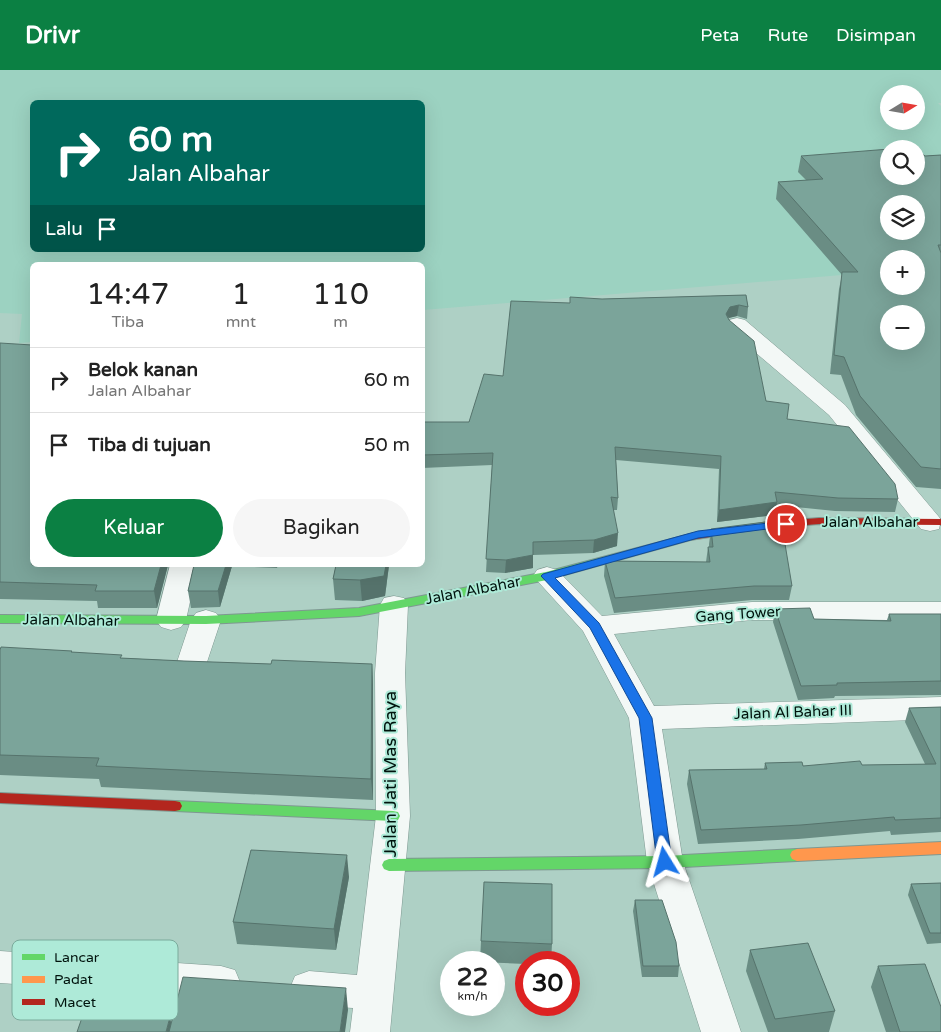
<!DOCTYPE html>
<html lang="id">
<head>
<meta charset="utf-8">
<style>
	body { margin:0; font-family:"Varela Round",sans-serif; background:#f6f6f6; color:#222; height:100vh; display:flex; flex-direction:column; font-size:19px; white-space:nowrap }
	* { box-sizing:border-box; margin:0 }
	p { font-size:16px; color:#767676 }
	.icon { flex:none; width:28px; height:28px; fill:none; stroke:currentColor; stroke-width:2; stroke-linecap:round; stroke-linejoin:round }
	.map { position:relative; flex:1; overflow:hidden }
	.sheet { position:absolute; left:30px; top:192px; width:395px; height:305px; display:flex; flex-direction:column; background:#fff; border-radius:8px; box-shadow:0 5px 20px #0002 }
	.sheet>* { flex:none }
	.banner { position:absolute; left:30px; top:30px; width:395px; height:152px; border-radius:8px; box-shadow:0 5px 20px #0002; background:#00695c; color:#fff; overflow:hidden }
	.needle { width:32px; rotate:79deg }
	.controls { position:absolute; left:880px; top:15px; display:grid; gap:10px }
	.controls a { display:grid; place-items:center; width:45px; height:45px; border-radius:50%; background:#fff; box-shadow:0 5px 20px #0002; font-size:25px }
	.speed { position:absolute; left:440px; top:881px; display:flex; gap:10px; font-size:25px; font-weight:700; text-align:center }
	.speed>* { display:grid; place-content:center; width:65px; height:65px; border-radius:50%; background:#fff; box-shadow:0 5px 20px #0002; line-height:1 }
	.speed small { font-size:12px; font-weight:400 }
	.speed .limit { border:8px solid #d22; background:#fff; color:#111 }
	.pin { position:absolute; display:grid; place-items:center; width:42px; height:42px; color:#fff; margin:-21px; border:2px solid #fff; border-radius:50%; box-shadow:0 1px 5px #0007 }
	.me { position:absolute; width:55px; margin:-28px; rotate:352deg; stroke-linejoin:round; filter:drop-shadow(0 0 4px #0008) }
	.turn { display:flex; align-items:center; gap:18px; height:105px; padding:0 15px; font-size:22px }
	.turn .icon { width:65px; height:65px; stroke-width:2.5 }
	.turn b { display:block; font-size:35px; line-height:42px }
	.then { display:flex; align-items:center; height:48px; padding:0 15px; background:#0003; gap:10px; font-size:19px }
	.eta { display:flex; justify-content:space-evenly; align-items:center; height:85px; text-align:center }
	.eta b { font-size:30px; font-weight:600; line-height:35px }
	.cta { display:flex; gap:10px; margin-top:auto; padding:10px 15px }
	.cta a { flex:1; height:58px; border-radius:30px; background:#0b8043; color:#fff; font-size:20px; font-weight:600; line-height:58px; text-align:center }
	.cta a+a { background:#f6f6f6; color:#222 }
	ul { padding:0; list-style:none }
	li { display:flex; align-items:center; gap:15px; height:65px; padding:0 15px; border-top:1px solid #e0e0e0 }
	li div { flex:1 }
	li b { display:block; font-size:19px }
	li em { font-style:normal }
	header { display:flex; align-items:center; gap:30px; box-sizing:border-box; height:70px; padding:0 25px; background:#0b8043; color:#fff }
	header strong { font-size:24px }
	nav { display:flex; gap:28px; margin-inline-start:auto; font-size:18px }
	.map>svg:first-child { display:block }
</style>
</head>
<body>
<header>
<strong>Drivr</strong>
<nav><a>Peta</a><a>Rute</a><a>Disimpan</a></nav>
</header>
<div class="map">
<svg width="941" height="962" viewBox="0 0 941 962">
	<rect width="100%" height="100%" fill="#aed0c5"/>
	<path fill="#9cd2c1" fill-rule="evenodd" d="M 0,0 L 941,0 L 941,33 L 938,33 L 941,36 L 941,197 L 916,189 L 889,189 L 889,201 L 423,240 L 422,195 L 32,195 L 32,272 L 19,273 L 22,244 L 0,243 ZM 889,24 L 916,24 L 916,51 L 889,51 ZM 32,32 L 422,32 L 422,180 L 32,180 ZM 889,79 L 916,79 L 916,106 L 889,106 ZM 889,134 L 916,134 L 916,161 L 889,161 Z"/>
	<g fill="none" stroke-linecap="round" stroke-linejoin="round">
		<defs>
			<g id="street">
				<path d="M 737,248 L 745,250 L 845,335 L 939,447 L 941,450 L 939,459 L 930,461 L 921,459 L 829,345 L 729,260 L 726,255 L 729,250 Z"/>
				<path d="M 170,495 L 198,495 L 186,550 L 181,557 L 171,560 L 161,557 L 156,550 Z"/>
				<path d="M 547,497 L 557,500 L 602,546 L 752,532 L 941,532 L 941,550 L 752,550 L 614,564 L 654,636 L 941,627 L 941,649 L 662,659 L 683,792 L 741,962 L 701,962 L 647,792 L 629,648 L 583,561 L 533,506 L 537,500 Z"/>
				<path d="M 394,526 L 404,528 L 408,535 L 405,603 L 410,746 L 390,962 L 350,962 L 353,938 L 309,935 L 295,930 L 290,918 L 295,906 L 309,901 L 357,905 L 376,746 L 375,603 L 380,535 L 384,528 Z"/>
				<path d="M 206,540 L 216,543 L 221,550 L 206,595 L 202,602 L 191,605 L 180,602 L 176,595 L 191,550 L 196,543 Z"/>
				<path d="M 0,881 L 221,896 L 235,900 L 240,912 L 235,924 L 221,928 L 0,913 Z"/>
			</g>
			<g id="fast">
				<path d="M 690,464 L 696,467 L 694,469 L 547,510 L 359,546 L 206,554 L 0,553 L 0,545 L 206,546 L 359,538 L 546,502 Z"/>
				<path d="M 175,731 L 393,741 L 398,742 L 400,746 L 398,750 L 393,751 L 175,741 L 170,740 L 168,736 L 170,732 Z"/>
				<path d="M 797,779 L 802,781 L 804,785 L 802,789 L 797,791 L 665,798 L 389,801 L 384,799 L 382,795 L 384,791 L 389,789 L 665,786 Z"/>
			</g>
			<path id="slow" d="M 941,772 L 941,784 L 797,791 L 792,789 L 790,785 L 792,781 L 797,779 Z"/>
			<g id="jam">
				<path d="M 819,448 L 941,449 L 941,455 L 819,454 L 769,458 L 690,470 L 684,467 L 690,464 L 769,452 Z"/>
				<path d="M 0,723 L 175,731 L 180,732 L 182,736 L 180,740 L 175,741 L 0,733 Z"/>
			</g>
		</defs>
		<use href="#street" stroke="#7e9891" stroke-width="1"/>
		<use href="#fast" stroke="#7e9891" stroke-width="2"/>
		<use href="#slow" stroke="#7e9891" stroke-width="2"/>
		<use href="#jam" stroke="#7e9891" stroke-width="2"/>
		<use href="#street" fill="#f3f8f6" fill-rule="evenodd"/>
		<use href="#fast" fill="#63d668" fill-rule="evenodd"/>
		<use href="#slow" fill="#ff974d" fill-rule="evenodd"/>
		<use href="#jam" fill="#b3261e" fill-rule="evenodd"/>
	</g>
	<g fill="#6a8d84">
		<path d="M 941,85 L 941,419 L 916,417 L 856,345 L 841,305 L 830,304 L 839,219 L 842,205 L 776,129 L 778,112 L 806,110 L 798,102 L 801,86 L 925,86 Z"/>
		<path d="M 746,225 L 748,237 L 747,249 L 737,246 L 728,248 L 766,331 L 787,349 L 898,429 L 895,442 L 835,441 L 776,435 L 775,445 L 717,452 L 719,399 L 616,390 L 618,428 L 617,440 L 613,440 L 617,476 L 593,483 L 533,485 L 533,498 L 505,503 L 486,502 L 492,395 L 422,398 L 422,352 L 469,352 L 503,306 L 570,233 L 602,229 Z"/>
		<path d="M 0,273 L 32,495 L 168,495 L 157,538 L 98,538 L 97,531 L 0,529 Z"/>
		<path d="M 711,459 L 792,516 L 789,530 L 752,530 L 614,543 L 604,506 L 605,491 L 706,492 L 708,477 L 709,477 L 709,474 Z"/>
		<path d="M 194,495 L 278,495 L 277,498 L 232,496 L 220,537 L 191,538 L 188,521 Z"/>
		<path d="M 336,495 L 389,495 L 385,526 L 362,531 L 335,530 L 333,509 Z"/>
		<path d="M 775,539 L 814,549 L 887,550 L 889,544 L 941,544 L 941,625 L 835,626 L 834,628 L 798,630 L 773,552 Z"/>
		<path d="M 0,580 L 72,581 L 72,582 L 122,588 L 184,591 L 271,594 L 372,594 L 373,615 L 373,730 L 101,717 L 99,709 L 0,705 Z"/>
		<path d="M 941,637 L 941,762 L 891,765 L 890,761 L 798,769 L 698,774 L 687,714 L 689,700 L 764,699 L 765,693 L 803,696 L 925,694 L 905,652 L 909,638 Z"/>
		<path d="M 349,807 L 336,880 L 237,874 L 233,852 Z"/>
		<path d="M 941,813 L 941,873 L 927,874 L 908,825 L 911,814 Z"/>
		<path d="M 635,830 L 679,896 L 678,907 L 642,907 L 633,841 Z"/>
		<path d="M 481,871 L 552,874 L 551,892 L 526,892 L 526,894 L 480,892 Z"/>
		<path d="M 750,880 L 835,941 L 829,962 L 768,962 L 746,901 Z"/>
		<path d="M 878,896 L 941,962 L 886,962 L 871,917 Z"/>
	</g>
	<g fill="#56736c">
		<path d="M 739,235 L 737,246 L 729,248 L 726,244 L 730,237 Z"/>
		<path d="M 777,432 L 775,445 L 717,452 L 719,440 Z"/>
		<path d="M 618,463 L 617,476 L 593,483 L 594,470 Z"/>
		<path d="M 533,485 L 533,498 L 505,503 L 506,490 Z"/>
		<path d="M 161,495 L 168,495 L 157,538 L 154,521 Z"/>
		<path d="M 226,495 L 232,495 L 232,496 L 220,537 L 218,521 Z"/>
		<path d="M 386,495 L 389,495 L 385,526 L 362,531 L 360,510 Z"/>
		<path d="M 372,594 L 373,615 L 373,730 L 371,709 Z"/>
		<path d="M 347,785 L 349,807 L 336,880 L 334,859 Z"/>
		<path d="M 346,918 L 348,940 L 345,962 L 340,962 Z"/>
		<path d="M 170,947 L 173,962 L 166,962 Z"/>
	</g>
	<g fill="#7ba49a" stroke="#56736c" fill-rule="evenodd">
		<path d="M 915,77 L 925,86 L 941,85 L 941,175 L 938,175 L 941,183 L 941,399 L 921,397 L 860,326 L 844,287 L 834,285 L 842,202 L 858,202 L 778,112 L 823,109 L 801,86 ZM 889,79 L 916,79 L 916,106 L 889,106 ZM 889,134 L 916,134 L 916,161 L 889,161 ZM 889,189 L 916,189 L 916,216 L 889,216 ZM 889,244 L 916,244 L 916,271 L 889,271 Z"/>
		<path d="M 746,225 L 748,237 L 739,235 L 730,237 L 726,244 L 729,250 L 754,271 L 766,331 L 789,334 L 787,349 L 849,357 L 895,414 L 898,429 L 838,428 L 775,422 L 777,432 L 719,440 L 721,386 L 615,377 L 618,428 L 611,427 L 618,463 L 594,470 L 533,472 L 533,485 L 506,490 L 486,489 L 493,383 L 422,385 L 422,352 L 469,352 L 484,304 L 503,306 L 511,231 L 570,233 L 570,227 L 602,229 Z"/>
		<path d="M 0,273 L 32,275 L 32,495 L 161,495 L 154,521 L 95,521 L 97,515 L 0,512 Z"/>
		<path d="M 781,450 L 792,516 L 754,516 L 615,528 L 605,491 L 710,492 L 708,477 L 713,477 L 711,459 Z"/>
		<path d="M 194,495 L 226,495 L 218,521 L 188,521 Z"/>
		<path d="M 336,495 L 386,495 L 384,506 L 360,510 L 333,509 Z"/>
		<path d="M 810,538 L 814,549 L 891,551 L 889,544 L 941,544 L 941,611 L 837,613 L 837,615 L 801,616 L 775,539 Z"/>
		<path d="M 1,577 L 72,581 L 71,582 L 122,585 L 120,588 L 184,591 L 271,594 L 272,590 L 372,594 L 371,709 L 96,696 L 99,688 L 0,685 L 0,580 Z"/>
		<path d="M 941,637 L 941,748 L 895,750 L 894,747 L 801,755 L 701,760 L 689,700 L 767,699 L 765,693 L 802,692 L 803,696 L 860,691 L 862,695 L 936,694 L 909,638 Z"/>
		<path d="M 251,780 L 347,785 L 334,859 L 233,852 Z"/>
		<path d="M 484,812 L 552,814 L 552,874 L 481,871 Z"/>
		<path d="M 941,813 L 941,863 L 930,863 L 911,814 Z"/>
		<path d="M 635,830 L 662,830 L 676,872 L 679,896 L 643,896 Z"/>
		<path d="M 808,873 L 835,941 L 775,949 L 750,880 Z"/>
		<path d="M 925,894 L 941,937 L 941,962 L 900,962 L 878,896 Z"/>
		<path d="M 183,907 L 346,918 L 340,962 L 169,962 Z"/>
		<path d="M 84,942 L 170,947 L 166,962 L 77,962 Z"/>
	</g>
	<path fill="#1a73e8" stroke="#114b97" d="M 786,451 L 790,452 L 791,454 L 790,456 L 698,468 L 555,508 L 599,553 L 652,648 L 672,792 L 670,796 L 665,797 L 660,796 L 657,792 L 639,648 L 590,558 L 541,506 L 543,504 L 698,461 Z"/>
	<g text-anchor="middle" stroke-width="4" stroke-linejoin="round" paint-order="stroke">
		<g font-size="15" fill="#00130d" stroke="#aeead8">
			<text x="870" y="457">Jalan Albahar</text>
			<text transform="translate(473 520) rotate(-11)" y="5">Jalan Albahar</text>
			<text transform="translate(738 544) rotate(-4)" y="5">Gang Tower</text>
			<text transform="translate(71 550) rotate(1)" y="5">Jalan Albahar</text>
			<text transform="translate(793 642) rotate(-2)" y="5">Jalan Al Bahar III</text>
		</g>
		<g font-size="18" fill="#00130d" stroke="#aeead8">
			<text transform="translate(390 704) rotate(-90)" y="6">Jalan Jati Mas Raya</text>
		</g>
	</g>
	<rect x="12" y="870" width="166" height="80" rx="8" fill="#aeead8" stroke="#7aaa9b" stroke-width="1"/>
	<rect x="22" y="884" width="23" height="6" fill="#63d668"/>
	<rect x="22" y="906" width="23" height="7" fill="#ff974d"/>
	<rect x="22" y="929" width="23" height="6" fill="#b3261e"/>
	<g font-size="14" fill="#00130d">
		<text x="54" y="892">Lancar</text>
		<text x="54" y="914">Padat</text>
		<text x="54" y="937">Macet</text>
	</g>
</svg>
<div class="controls">
<a><svg class="needle" viewBox="-14 -14 28 28"><path d="M0-13l5 13h-10z" fill="#e53935"/><path d="M0 13l5-13h-10z" fill="#767676"/></svg></a>
<a><svg class="icon" aria-label="search" viewBox="0 0 24 24"><circle cx="10" cy="10" r="6"/><path d="M15 15l6 6"/></svg></a>
<a><svg class="icon" aria-label="layers" viewBox="0 0 24 24"><path d="M12 4l9 5-9 5-9-5zM3 14l9 5 9-5"/></svg></a>
<a>+</a>
<a>−</a>
</div>
<div class="speed"><div>22<small>km/h</small></div><div class="limit">30</div></div>
<div class="pin" style="left:786px;top:454px;background:#d93025"><svg class="icon" aria-label="arrive" viewBox="0 0 24 24"><path d="M6 21V4h12l-3 4 3 4H6"/></svg></div>
<svg class="me" style="left:665px;top:792px" viewBox="-20 -20 40 40"><path d="M0-17L14 15 0 8-14 15z" fill="#1a73e8" stroke="#fff" stroke-width="4"/></svg>
<div class="banner">
<div class="turn"><svg class="icon" aria-label="right" viewBox="0 0 24 24"><path d="M7 20v-9h11M14 6l5 5-5 5"/></svg><div><b>60 m</b>Jalan Albahar</div></div>
<div class="then">Lalu<svg class="icon" aria-label="arrive" viewBox="0 0 24 24"><path d="M6 21V4h12l-3 4 3 4H6"/></svg></div>
</div>
<section class="sheet">
<div class="eta">
<div><b>14:47</b><p>Tiba</p></div>
<div><b>1</b><p>mnt</p></div>
<div><b>110</b><p>m</p></div>
</div>
<ul>
<li><svg class="icon" aria-label="right" viewBox="0 0 24 24"><path d="M7 20v-9h11M14 6l5 5-5 5"/></svg><div><b>Belok kanan</b><p>Jalan Albahar</p></div><em>60 m</em></li>
<li><svg class="icon" aria-label="arrive" viewBox="0 0 24 24"><path d="M6 21V4h12l-3 4 3 4H6"/></svg><div><b>Tiba di tujuan</b></div><em>50 m</em></li>
</ul>
<div class="cta"><a>Keluar</a><a>Bagikan</a></div>
</section>
</div>
</body>
</html>
